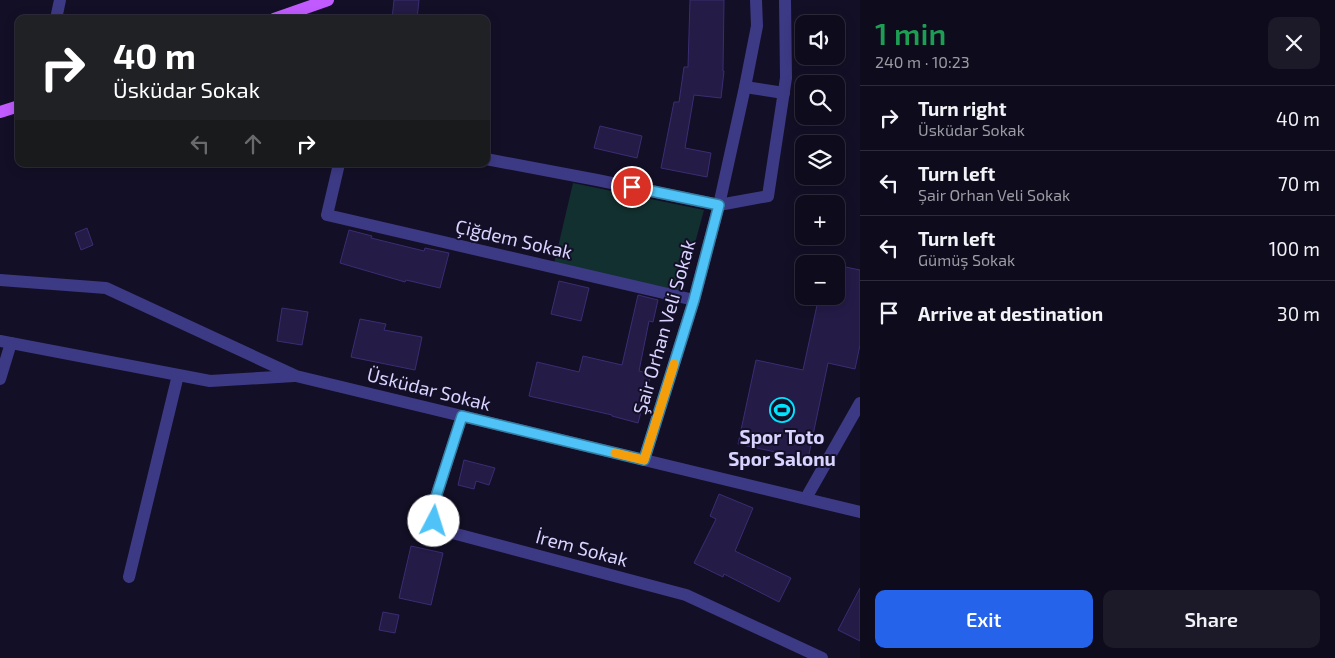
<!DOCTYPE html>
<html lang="en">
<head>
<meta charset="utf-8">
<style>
	body { margin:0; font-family:"Exo 2",sans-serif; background:#1c1929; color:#f1f3f6; height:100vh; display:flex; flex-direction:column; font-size:19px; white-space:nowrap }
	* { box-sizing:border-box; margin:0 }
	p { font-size:16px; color:#9b9ba3 }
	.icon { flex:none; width:28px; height:28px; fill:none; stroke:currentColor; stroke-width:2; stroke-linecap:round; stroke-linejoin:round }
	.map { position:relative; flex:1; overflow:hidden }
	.sheet { display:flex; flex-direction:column; background:#0e0b1c; width:475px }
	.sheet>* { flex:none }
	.top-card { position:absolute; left:15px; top:15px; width:475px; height:152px; border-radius:10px; box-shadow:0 2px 12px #0003,0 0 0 1px #2e2b3b; background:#202124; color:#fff; overflow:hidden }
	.controls { position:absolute; left:795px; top:15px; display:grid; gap:10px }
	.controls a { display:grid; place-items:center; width:50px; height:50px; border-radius:10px; background:#0e0b1c; box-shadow:0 2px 12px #0003,0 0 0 1px #2e2b3b; font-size:25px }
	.pin { position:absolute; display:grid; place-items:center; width:42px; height:42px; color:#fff; margin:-21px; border:2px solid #fff; border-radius:50%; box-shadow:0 1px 5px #0007 }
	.me { position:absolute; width:55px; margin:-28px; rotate:5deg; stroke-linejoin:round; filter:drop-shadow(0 0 4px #0008) }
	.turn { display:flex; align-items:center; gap:18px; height:105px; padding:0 15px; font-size:22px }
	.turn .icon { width:65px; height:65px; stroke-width:2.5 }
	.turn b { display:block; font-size:35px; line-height:42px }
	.lanes { display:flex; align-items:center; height:48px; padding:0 15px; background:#0003; justify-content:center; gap:25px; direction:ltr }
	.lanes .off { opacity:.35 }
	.round { display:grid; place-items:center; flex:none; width:52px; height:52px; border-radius:10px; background:#1c1929 }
	.summary { display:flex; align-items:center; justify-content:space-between; height:85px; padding:0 15px }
	h1 { font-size:30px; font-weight:600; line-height:38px; color:#1e9e55 }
	.button { display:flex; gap:10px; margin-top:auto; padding:10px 15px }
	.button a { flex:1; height:58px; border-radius:10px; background:#2563eb; color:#fff; font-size:20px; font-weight:600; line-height:58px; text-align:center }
	.button a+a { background:#1c1929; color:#f1f3f6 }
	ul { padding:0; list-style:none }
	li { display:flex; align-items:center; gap:15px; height:65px; padding:0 15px; border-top:1px solid #2e2b3b }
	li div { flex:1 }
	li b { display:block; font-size:19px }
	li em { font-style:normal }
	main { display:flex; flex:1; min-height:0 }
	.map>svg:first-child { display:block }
</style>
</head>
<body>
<main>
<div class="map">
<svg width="860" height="658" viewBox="0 0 860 658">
	<rect width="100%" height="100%" fill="#130f26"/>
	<path fill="#12302f" d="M 573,183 L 704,210 L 682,291 L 554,264 Z"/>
	<g fill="#241b47" stroke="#3b2d73">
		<path d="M 394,0 L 419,0 L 417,19 L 392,19 Z"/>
		<path d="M 690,0 L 724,0 L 723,71 L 724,71 L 721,98 L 694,95 L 685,148 L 711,153 L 707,177 L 661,168 L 674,102 L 679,102 L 684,67 L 688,67 Z"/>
		<path d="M 600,126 L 642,136 L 637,158 L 594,148 Z"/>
		<path d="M 87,228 L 93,245 L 81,250 L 75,233 Z"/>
		<path d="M 349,230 L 372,236 L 371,238 L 424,251 L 425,248 L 449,253 L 440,288 L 406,280 L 405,282 L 340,263 Z"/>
		<path d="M 836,265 L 860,270 L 860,345 L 855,369 L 828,363 L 808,459 L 738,444 L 756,360 L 803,370 L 819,296 L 836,296 Z"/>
		<path d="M 559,281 L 589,288 L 581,321 L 551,314 Z"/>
		<path d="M 638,295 L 658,300 L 653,322 L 649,321 L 639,371 L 651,374 L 638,423 L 612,416 L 612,415 L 529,396 L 537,362 L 579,372 L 583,356 L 622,365 Z"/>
		<path d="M 282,308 L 308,312 L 302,345 L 277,341 Z"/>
		<path d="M 360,319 L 386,324 L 384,330 L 422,337 L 415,370 L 351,357 Z"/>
		<path d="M 464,460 L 495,468 L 489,485 L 476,481 L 474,489 L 458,485 Z"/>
		<path d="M 719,494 L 753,508 L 735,551 L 791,578 L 779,602 L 724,574 L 723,577 L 694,563 L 716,519 L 710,516 Z"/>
		<path d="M 411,546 L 443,553 L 431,605 L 399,598 Z"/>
		<path d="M 860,588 L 860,641 L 838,630 Z"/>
		<path d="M 383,612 L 399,615 L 395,633 L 379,630 Z"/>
	</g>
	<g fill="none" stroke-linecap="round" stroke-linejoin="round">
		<g stroke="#3d3a85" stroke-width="12">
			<path d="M 56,19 L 60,0"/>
			<path d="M 745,87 L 784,93"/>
			<path d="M 486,159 L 597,180 L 719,205 L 768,196 L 786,78 L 785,0"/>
			<path d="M 339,164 L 327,215 L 694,300"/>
			<path d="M 0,280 L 106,288 L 296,376 L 860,512"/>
			<path d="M 0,341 L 210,381 L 294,376"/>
			<path d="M 0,379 L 11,343"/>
			<path d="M 462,416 L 432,509 L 434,521 L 445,531 L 686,595 L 822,658"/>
			<path d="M 644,460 L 694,300 L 719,205 L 745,87 L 757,26 L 756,0"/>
			<path d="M 806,498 L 860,403"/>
			<path d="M 129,577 L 178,375"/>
		</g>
		<g stroke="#c25bff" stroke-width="12">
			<path d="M 274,19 L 328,0"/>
			<path d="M 0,112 L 19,106"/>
		</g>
	</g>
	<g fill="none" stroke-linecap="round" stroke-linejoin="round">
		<defs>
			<path id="route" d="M 434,521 L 432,509 L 462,416 L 644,460 L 694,300 L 719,205 L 632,187"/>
		</defs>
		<use href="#route" stroke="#337fa1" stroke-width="12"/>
		<use href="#route" stroke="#4fc3f7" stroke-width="9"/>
		<path stroke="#f59e0b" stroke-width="9" d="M 615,453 L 644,460 L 674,364"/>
	</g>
	<defs>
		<symbol id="stadium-ring" viewBox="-11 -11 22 22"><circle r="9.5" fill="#130f26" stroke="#00e5ff" stroke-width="1.5"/><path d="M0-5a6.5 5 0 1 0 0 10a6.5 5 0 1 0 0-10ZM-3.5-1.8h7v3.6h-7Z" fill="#00e5ff"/></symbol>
	</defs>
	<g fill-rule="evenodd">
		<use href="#stadium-ring" x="768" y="396" width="28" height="28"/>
	</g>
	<g text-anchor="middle" stroke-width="4" stroke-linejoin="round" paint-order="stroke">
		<g font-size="19" fill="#d9d4ff" stroke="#130f26">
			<text transform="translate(514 239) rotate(13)" y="7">Çiğdem Sokak</text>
			<text transform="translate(664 327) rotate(-74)" y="7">Şair Orhan Veli Sokak</text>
			<text transform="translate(429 389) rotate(14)" y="7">Üsküdar Sokak</text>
			<text transform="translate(582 548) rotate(15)" y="7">İrem Sokak</text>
		</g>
		<g font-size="19" font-weight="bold" fill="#d9d4ff" stroke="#130f26">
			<text x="782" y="444">Spor Toto<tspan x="782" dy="22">Spor Salonu</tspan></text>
		</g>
	</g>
</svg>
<div class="controls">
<a><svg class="icon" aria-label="sound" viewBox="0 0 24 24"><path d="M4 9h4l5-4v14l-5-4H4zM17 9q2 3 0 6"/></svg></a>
<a><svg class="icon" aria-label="search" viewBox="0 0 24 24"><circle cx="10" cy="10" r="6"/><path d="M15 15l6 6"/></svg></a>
<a><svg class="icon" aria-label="layers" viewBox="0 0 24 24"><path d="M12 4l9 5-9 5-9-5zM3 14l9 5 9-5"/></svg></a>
<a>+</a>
<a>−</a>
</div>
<div class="pin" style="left:632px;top:187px;background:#d93025"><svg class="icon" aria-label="arrive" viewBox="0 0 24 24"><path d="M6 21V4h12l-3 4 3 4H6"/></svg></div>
<svg class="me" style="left:434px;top:521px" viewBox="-20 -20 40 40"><circle r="19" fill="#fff"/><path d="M0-13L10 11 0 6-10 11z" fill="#4fc3f7"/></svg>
<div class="top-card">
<div class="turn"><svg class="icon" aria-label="right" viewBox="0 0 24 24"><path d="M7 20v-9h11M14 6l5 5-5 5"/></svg><div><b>40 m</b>Üsküdar Sokak</div></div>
<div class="lanes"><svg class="icon off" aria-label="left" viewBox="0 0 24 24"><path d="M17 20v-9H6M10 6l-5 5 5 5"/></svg><svg class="icon off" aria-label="ahead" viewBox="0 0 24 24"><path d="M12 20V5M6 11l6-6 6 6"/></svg><svg class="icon" aria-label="right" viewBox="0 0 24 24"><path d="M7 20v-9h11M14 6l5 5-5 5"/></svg></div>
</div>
</div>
<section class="sheet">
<div class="summary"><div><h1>1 min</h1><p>240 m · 10:23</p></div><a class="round"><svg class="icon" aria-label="close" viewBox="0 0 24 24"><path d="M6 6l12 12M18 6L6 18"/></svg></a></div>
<ul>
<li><svg class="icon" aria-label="right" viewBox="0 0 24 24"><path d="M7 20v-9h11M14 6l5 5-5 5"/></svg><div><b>Turn right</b><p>Üsküdar Sokak</p></div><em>40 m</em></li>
<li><svg class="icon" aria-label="left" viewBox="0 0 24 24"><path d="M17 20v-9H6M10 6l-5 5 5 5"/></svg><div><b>Turn left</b><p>Şair Orhan Veli Sokak</p></div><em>70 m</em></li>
<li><svg class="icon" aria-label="left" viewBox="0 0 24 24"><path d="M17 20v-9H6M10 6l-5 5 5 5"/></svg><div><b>Turn left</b><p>Gümüş Sokak</p></div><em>100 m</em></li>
<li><svg class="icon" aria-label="arrive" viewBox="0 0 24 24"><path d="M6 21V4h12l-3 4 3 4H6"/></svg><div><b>Arrive at destination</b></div><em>30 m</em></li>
</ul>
<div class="button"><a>Exit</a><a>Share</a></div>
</section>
</main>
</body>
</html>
